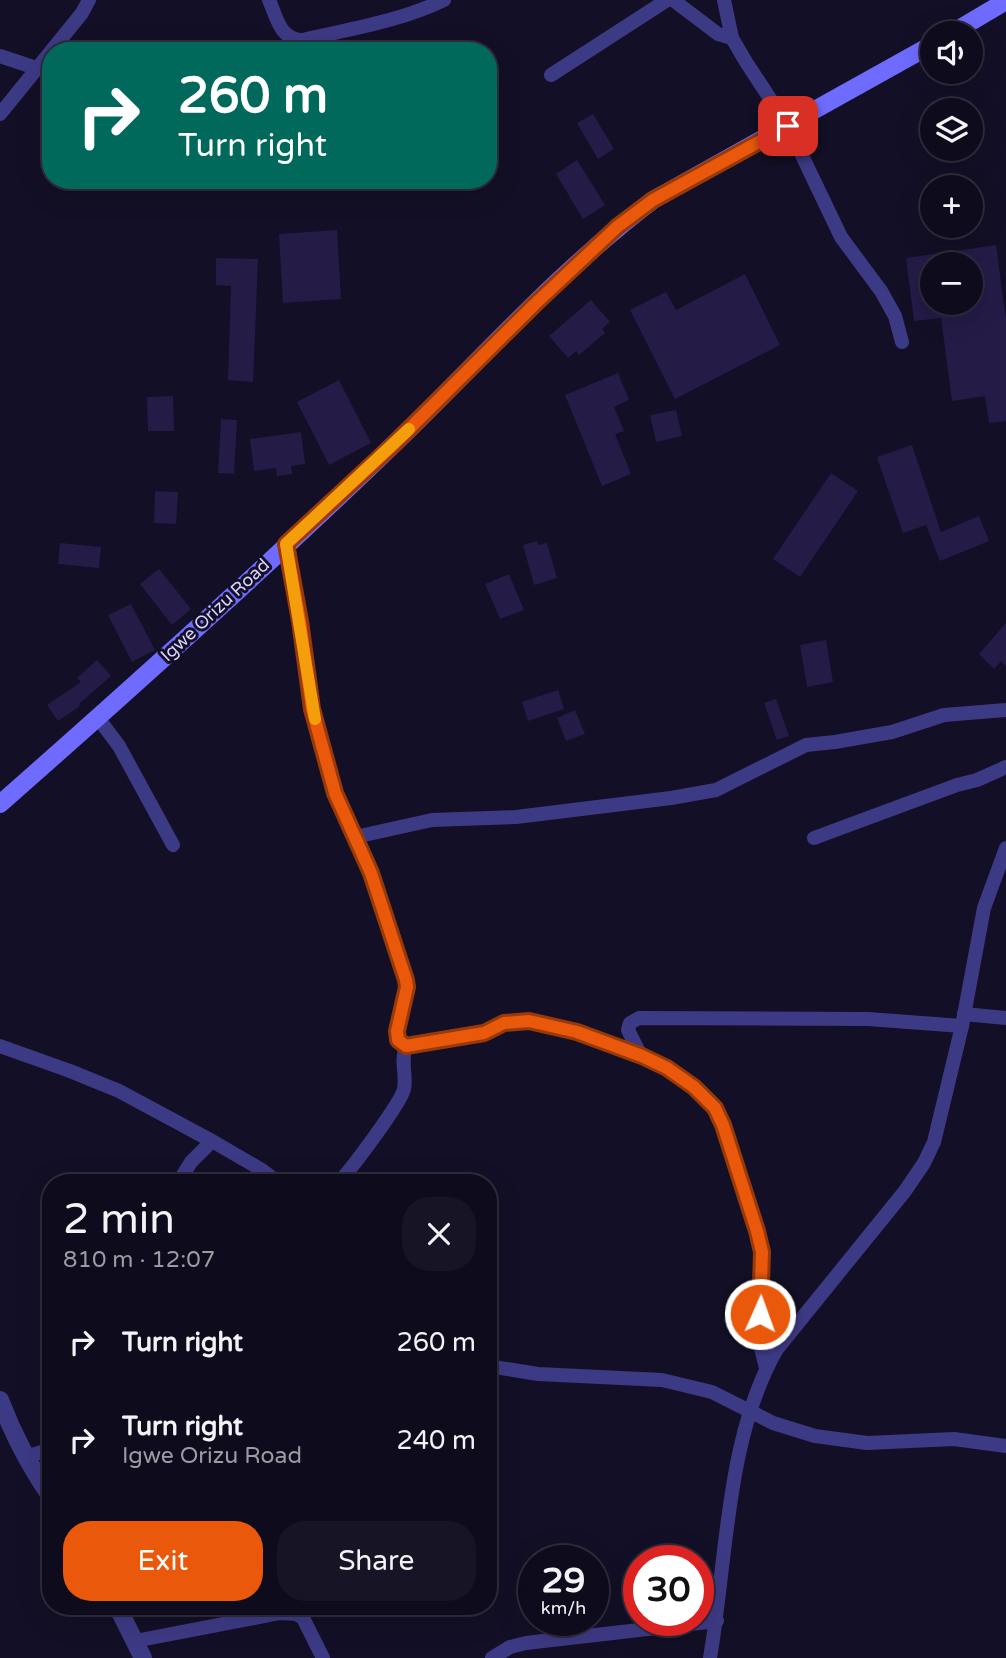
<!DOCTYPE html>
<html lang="en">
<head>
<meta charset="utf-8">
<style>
	body { margin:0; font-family:"Varela Round",sans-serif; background:#171425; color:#f1f3f6; height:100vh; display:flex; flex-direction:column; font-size:26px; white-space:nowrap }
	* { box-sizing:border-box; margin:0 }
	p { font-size:23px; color:#9b9ba3 }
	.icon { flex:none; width:38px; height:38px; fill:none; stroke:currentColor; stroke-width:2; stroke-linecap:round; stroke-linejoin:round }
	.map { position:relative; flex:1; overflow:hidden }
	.drawer { position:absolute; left:42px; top:1174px; width:455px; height:441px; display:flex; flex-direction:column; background:#0e0b1c; border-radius:28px; box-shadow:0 7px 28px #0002,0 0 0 2px #2e2b3b }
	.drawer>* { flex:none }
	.top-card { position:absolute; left:42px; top:42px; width:455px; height:147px; border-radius:28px; box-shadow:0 7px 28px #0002,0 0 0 2px #2e2b3b; background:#00695c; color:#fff; overflow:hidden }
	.tools { position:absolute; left:920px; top:21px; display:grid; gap:14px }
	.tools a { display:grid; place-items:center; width:63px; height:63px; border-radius:50%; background:#0e0b1c; box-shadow:0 7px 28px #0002,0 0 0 2px #2e2b3b; font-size:35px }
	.speed { position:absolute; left:518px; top:1545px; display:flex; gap:14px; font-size:35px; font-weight:700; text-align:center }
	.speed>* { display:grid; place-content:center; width:91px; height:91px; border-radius:50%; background:#0e0b1c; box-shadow:0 7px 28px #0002,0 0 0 2px #2e2b3b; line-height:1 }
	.speed small { font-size:18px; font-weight:400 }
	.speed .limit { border:10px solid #d22; background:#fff; color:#111 }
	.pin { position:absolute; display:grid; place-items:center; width:60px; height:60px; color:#fff; margin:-30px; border-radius:14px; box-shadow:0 4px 10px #0006 }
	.me { position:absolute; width:77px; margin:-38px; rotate:2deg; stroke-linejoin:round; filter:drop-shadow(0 0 5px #0008) }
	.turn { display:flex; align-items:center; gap:24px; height:147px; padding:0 21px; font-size:32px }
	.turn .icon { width:91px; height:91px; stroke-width:2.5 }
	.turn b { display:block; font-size:49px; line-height:60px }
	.round { display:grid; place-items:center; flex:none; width:74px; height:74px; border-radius:28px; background:#171425 }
	.head { display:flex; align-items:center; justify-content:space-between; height:119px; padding:0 21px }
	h1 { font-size:42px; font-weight:600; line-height:52px }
	.button { display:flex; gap:14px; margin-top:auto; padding:14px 21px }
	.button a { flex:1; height:80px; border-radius:28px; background:#ea580c; color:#fff; font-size:28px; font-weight:600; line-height:80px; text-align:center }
	.button a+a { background:#171425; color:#f1f3f6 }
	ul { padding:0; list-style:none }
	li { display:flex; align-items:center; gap:21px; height:98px; padding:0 21px }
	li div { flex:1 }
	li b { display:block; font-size:26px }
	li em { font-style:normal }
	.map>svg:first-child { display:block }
</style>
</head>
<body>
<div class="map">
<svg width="1006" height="1658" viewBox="0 0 1006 1658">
	<rect width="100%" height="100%" fill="#130f26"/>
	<g fill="#241b47" fill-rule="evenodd">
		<path d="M 593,114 L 614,149 L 598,159 L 577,123 Z"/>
		<path d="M 577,160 L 605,205 L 583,219 L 556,174 Z"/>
		<path d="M 337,230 L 341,299 L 283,303 L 279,234 Z"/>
		<path d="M 996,245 L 1006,319 L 1006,421 L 989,423 L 985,396 L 952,401 L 941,318 L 914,321 L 906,258 ZM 933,264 L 971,264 L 971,303 L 933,303 Z"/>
		<path d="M 216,258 L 258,259 L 253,382 L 228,380 L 231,286 L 216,285 Z"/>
		<path d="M 745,274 L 780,345 L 675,399 L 630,310 L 666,292 L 676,310 Z"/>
		<path d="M 591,300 L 610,322 L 602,329 L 605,333 L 579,355 L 576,351 L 568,358 L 549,336 Z"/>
		<path d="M 618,373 L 629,400 L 614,407 L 624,431 L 615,434 L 631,474 L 602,486 L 565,395 Z"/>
		<path d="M 339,380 L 371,443 L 329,465 L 297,402 Z"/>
		<path d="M 173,396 L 174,431 L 148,431 L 147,397 Z"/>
		<path d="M 676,410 L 682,436 L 656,442 L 650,415 Z"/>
		<path d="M 221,419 L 237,420 L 234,474 L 218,473 Z"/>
		<path d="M 301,432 L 305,464 L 291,466 L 292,474 L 277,476 L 276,468 L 254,471 L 250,439 Z"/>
		<path d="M 912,445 L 941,532 L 979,516 L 989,541 L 940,561 L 926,525 L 903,533 L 877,457 Z"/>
		<path d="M 831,473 L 858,491 L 800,577 L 773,559 Z"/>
		<path d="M 155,491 L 178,492 L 176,524 L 154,523 Z"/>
		<path d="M 537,541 L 538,545 L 547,543 L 557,578 L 534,585 L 523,545 Z"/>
		<path d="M 60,543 L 101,547 L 99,568 L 58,564 Z"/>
		<path d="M 159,569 L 191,609 L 172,625 L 140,584 Z"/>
		<path d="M 509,574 L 524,610 L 500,619 L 485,584 Z"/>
		<path d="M 131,604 L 155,650 L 132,662 L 108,615 Z"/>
		<path d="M 1006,623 L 1006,666 L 1001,661 L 994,669 L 979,654 Z"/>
		<path d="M 826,640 L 833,682 L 807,687 L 800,645 Z"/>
		<path d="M 97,660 L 111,676 L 79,704 L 80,706 L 58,721 L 47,705 L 81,682 L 77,678 Z"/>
		<path d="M 558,690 L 564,709 L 528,721 L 522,702 Z"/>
		<path d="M 776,699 L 789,736 L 777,740 L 764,703 Z"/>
		<path d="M 575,710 L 585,734 L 566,741 L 557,718 Z"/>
	</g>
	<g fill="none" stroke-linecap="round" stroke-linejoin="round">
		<g stroke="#3d3a85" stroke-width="14">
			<path d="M 269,0 C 277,18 280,40 303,40 C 350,29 401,21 444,0"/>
			<path d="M 673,0 L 718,34 L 732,38"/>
			<path d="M 724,0 L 732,38 L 746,62 L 788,126 L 841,237 L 881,291 L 895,316 L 902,342"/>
			<path d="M 0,56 L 36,68"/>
			<path d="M 551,75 L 667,0"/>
			<path d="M 0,114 L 82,13 L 89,0"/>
			<path d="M 286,544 L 300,621 L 312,709 L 335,793 L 371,873 L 406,980 L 407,987 L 396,1031 L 398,1040 L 406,1046"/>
			<path d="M 98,718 L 119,746 L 173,845"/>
			<path d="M 355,837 L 432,820 L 516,817 L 671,798 L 716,790 L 806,745 L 835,742 L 892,732 L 944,715 L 1006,710"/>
			<path d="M 814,838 L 957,785 L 977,780 L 1006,767"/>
			<path d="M 964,1014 L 1006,1018"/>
			<path d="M 0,1046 L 70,1071 L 119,1091 L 212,1141 L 262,1170 L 279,1183"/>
			<path d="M 406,1046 L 484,1033 L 504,1023 L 529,1021 L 577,1032 L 641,1056 L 667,1068 L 694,1087 L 714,1108 L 723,1125 L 757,1231 L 762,1252 L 759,1340 L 766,1368"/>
			<path d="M 641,1056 L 628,1030 L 630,1023 L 639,1018 L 868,1019 L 962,1026"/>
			<path d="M 178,1183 L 191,1162 L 212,1141"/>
			<path d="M 338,1183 C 350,1171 401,1103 404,1089 C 407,1074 400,1063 406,1046"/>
			<path d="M 488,1366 L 538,1374 L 662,1380 L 712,1392 L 773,1423 L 815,1436 L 867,1443 L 954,1439 L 1006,1446"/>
			<path d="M 26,1457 L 51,1449"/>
			<path d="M 135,1641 L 280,1613 L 296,1614 L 303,1618 L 323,1658"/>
			<path d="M 492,1658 L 510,1647 L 526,1643 L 717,1621"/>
			<path d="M 710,1658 C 727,1559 726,1437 777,1349 L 905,1191 L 924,1163 L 934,1142 L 962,1026 L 984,908 L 1006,848"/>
		</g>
		<g stroke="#3d3a85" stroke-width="18">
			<path d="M 0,1400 C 13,1434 30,1467 51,1497"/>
			<path d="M 117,1606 L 143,1658"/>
		</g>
		<g stroke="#6f6bff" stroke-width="18">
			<path d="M 952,33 L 1006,1"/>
			<path d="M 0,804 C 134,686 267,567 395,443 C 480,361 559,271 653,200 L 933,44"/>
		</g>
	</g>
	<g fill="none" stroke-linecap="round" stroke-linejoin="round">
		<defs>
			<path id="route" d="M 760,1314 L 762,1252 L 757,1231 L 723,1125 L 715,1108 L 694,1087 L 667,1068 L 642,1056 L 577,1032 L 529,1021 L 504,1023 L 484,1033 L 406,1046 L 398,1040 L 397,1031 L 407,987 L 406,980 L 371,873 L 335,793 L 312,709 L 300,621 L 286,544 L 394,444 L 535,304 L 617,227 L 653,200 L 788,126"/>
		</defs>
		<use href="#route" stroke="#983908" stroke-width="18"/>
		<use href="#route" stroke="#ea580c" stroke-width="12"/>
		<path stroke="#f59e0b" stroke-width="12" d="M 315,719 L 286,544 L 409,429"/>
	</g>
	<g text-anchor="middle" stroke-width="6" stroke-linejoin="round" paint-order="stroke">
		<g font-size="18" fill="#d9d4ff" stroke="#130f26">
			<text transform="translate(215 610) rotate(-43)" y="6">Igwe Orizu Road</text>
		</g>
	</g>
</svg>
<div class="tools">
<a><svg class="icon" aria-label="sound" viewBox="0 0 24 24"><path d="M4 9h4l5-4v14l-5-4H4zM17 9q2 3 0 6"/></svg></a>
<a><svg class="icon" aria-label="layers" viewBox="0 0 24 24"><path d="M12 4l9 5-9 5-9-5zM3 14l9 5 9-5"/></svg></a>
<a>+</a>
<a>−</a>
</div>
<div class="speed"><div>29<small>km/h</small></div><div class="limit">30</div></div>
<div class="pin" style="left:788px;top:126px;background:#d93025"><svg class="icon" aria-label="arrive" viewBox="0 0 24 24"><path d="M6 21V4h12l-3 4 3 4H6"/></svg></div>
<svg class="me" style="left:760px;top:1314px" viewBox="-20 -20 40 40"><circle r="17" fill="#ea580c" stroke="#fff" stroke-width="3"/><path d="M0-11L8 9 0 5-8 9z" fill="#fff"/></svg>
<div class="top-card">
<div class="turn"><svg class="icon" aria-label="right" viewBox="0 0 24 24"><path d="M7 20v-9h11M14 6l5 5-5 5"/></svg><div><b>260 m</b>Turn right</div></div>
</div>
<section class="drawer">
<div class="head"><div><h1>2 min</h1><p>810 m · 12:07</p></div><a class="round"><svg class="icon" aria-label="close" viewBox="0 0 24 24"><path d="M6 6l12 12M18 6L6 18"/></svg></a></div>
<ul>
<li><svg class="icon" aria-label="right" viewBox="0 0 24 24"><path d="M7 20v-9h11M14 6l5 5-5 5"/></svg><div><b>Turn right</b></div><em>260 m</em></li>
<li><svg class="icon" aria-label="right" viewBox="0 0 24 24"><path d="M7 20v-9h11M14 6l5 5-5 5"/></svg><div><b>Turn right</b><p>Igwe Orizu Road</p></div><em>240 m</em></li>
</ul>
<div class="button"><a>Exit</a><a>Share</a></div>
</section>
</div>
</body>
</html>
